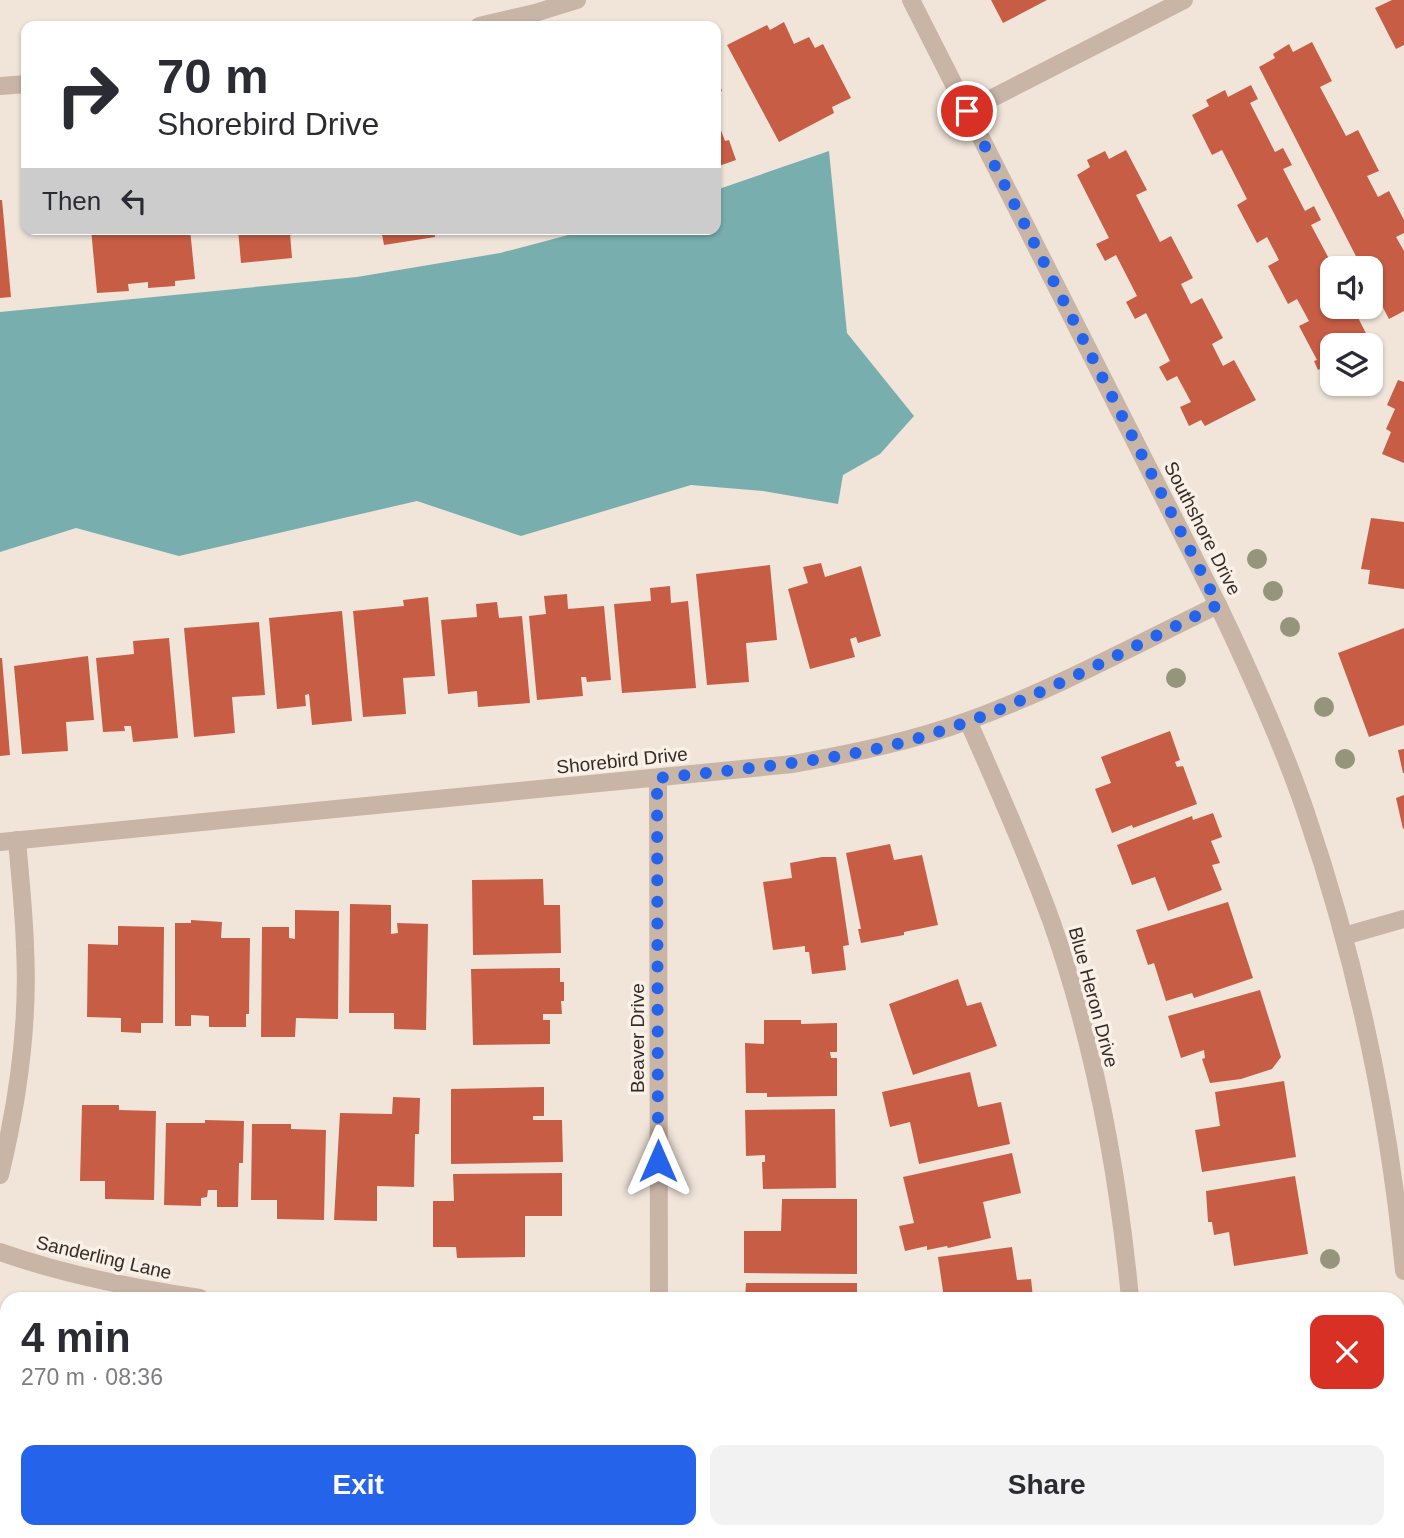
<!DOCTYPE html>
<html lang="en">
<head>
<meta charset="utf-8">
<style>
	body { margin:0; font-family:Helvetica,sans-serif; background:#f2f2f3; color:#2b2b33; height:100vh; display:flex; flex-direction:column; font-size:26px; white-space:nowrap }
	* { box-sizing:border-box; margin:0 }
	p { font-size:23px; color:#7c7c81 }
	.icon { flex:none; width:38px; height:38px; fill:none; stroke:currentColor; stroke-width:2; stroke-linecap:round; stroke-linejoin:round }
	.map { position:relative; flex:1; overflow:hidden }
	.panel { position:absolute; left:0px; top:1292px; width:1405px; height:247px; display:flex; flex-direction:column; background:#fff; border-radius:21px 21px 0 0; box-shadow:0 2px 5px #0004 }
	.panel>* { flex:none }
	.guide { position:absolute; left:21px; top:21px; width:700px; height:214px; border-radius:14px; box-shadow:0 2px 5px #0004; background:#fff; color:#2b2b33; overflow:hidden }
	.fabs { position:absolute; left:1320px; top:256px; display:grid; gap:14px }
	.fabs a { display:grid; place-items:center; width:63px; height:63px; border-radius:14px; background:#fff; box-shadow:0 2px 5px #0004; font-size:35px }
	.pin { position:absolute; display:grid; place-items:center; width:60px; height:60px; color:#fff; margin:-30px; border:4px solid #fff; border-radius:50%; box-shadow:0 2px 7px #0007 }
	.me { position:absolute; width:77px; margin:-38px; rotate:0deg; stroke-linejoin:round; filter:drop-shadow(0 0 5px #0008) }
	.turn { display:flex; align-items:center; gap:24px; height:147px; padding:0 21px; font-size:32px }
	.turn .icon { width:91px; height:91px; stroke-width:2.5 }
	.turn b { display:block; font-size:49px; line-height:60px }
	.then { display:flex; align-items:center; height:66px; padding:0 21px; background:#0003; gap:14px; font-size:26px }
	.round { display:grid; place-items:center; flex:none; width:74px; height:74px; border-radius:14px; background:#f2f2f3 }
	.overview { display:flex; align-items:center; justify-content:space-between; height:119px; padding:0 21px }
	h1 { font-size:42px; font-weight:600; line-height:52px }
	.primary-button { display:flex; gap:14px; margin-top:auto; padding:14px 21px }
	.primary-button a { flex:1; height:80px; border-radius:14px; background:#2563eb; color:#fff; font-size:28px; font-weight:600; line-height:80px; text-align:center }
	.primary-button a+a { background:#f2f2f3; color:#2b2b33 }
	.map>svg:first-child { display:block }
</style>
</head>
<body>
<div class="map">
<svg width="1404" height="1538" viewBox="0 0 1404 1538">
	<rect width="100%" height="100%" fill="#f1e5da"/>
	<path fill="#79aeae" d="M 829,151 L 847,333 L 914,416 L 880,454 L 843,475 L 838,504 L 763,491 L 691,485 L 521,536 L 417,501 L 179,556 L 76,528 L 0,552 L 0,312 L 357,277 L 500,253 L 591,229 L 716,229 L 716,190 Z"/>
	<g fill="#c65d44">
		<path d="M 991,0 L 1047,0 L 1003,23 Z"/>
		<path d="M 1392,0 L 1404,0 L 1404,45 L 1396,49 L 1375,8 Z"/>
		<path d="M 784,22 L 794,44 L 809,37 L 815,48 L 823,44 L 851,98 L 832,107 L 834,113 L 779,142 L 727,45 L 767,25 L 770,30 Z"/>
		<path d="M 1312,42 L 1332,81 L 1320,87 L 1346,136 L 1358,130 L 1379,171 L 1367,176 L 1378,197 L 1389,191 L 1404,220 L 1404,233 L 1396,237 L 1404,251 L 1404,311 L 1389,319 L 1370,283 L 1370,268 L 1362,268 L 1259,67 L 1275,58 L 1273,54 L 1289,44 L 1293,52 Z"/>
		<path d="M 716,75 L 722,91 L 716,94 Z"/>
		<path d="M 1251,85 L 1258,99 L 1250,103 L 1275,152 L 1283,148 L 1292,165 L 1283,169 L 1305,211 L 1314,206 L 1321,220 L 1311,225 L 1334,268 L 1332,268 L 1332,306 L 1352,306 L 1371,343 L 1367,345 L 1332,345 L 1332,362 L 1318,370 L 1314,361 L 1317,360 L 1299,326 L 1309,321 L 1297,299 L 1288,304 L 1268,266 L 1279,260 L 1267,237 L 1257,243 L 1237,205 L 1247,199 L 1222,150 L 1212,155 L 1192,115 L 1209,106 L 1206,100 L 1225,90 L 1228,97 Z"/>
		<path d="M 716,117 L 725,141 L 729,140 L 736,160 L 716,167 Z"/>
		<path d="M 1126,150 L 1147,190 L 1136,195 L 1160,242 L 1171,236 L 1193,278 L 1181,284 L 1191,304 L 1202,298 L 1223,338 L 1212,344 L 1223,366 L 1234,360 L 1256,400 L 1205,426 L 1201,420 L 1189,426 L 1180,407 L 1191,402 L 1177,376 L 1167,381 L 1159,367 L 1170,361 L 1146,313 L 1135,319 L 1126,302 L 1137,296 L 1116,255 L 1105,261 L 1096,244 L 1109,238 L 1077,175 L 1090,167 L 1087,160 L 1105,151 L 1109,159 Z"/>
		<path d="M 0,200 L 2,200 L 11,297 L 0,298 Z"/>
		<path d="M 91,229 L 190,229 L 195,279 L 175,281 L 175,286 L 148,288 L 148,282 L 128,284 L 129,291 L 97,293 Z"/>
		<path d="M 238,229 L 310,229 L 310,231 L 290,233 L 292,258 L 241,263 Z"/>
		<path d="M 381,229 L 434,229 L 435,237 L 384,245 Z"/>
		<path d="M 1398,380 L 1404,382 L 1404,463 L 1382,454 L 1391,432 L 1386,429 L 1395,409 L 1387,405 Z"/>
		<path d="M 1371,518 L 1404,522 L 1404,589 L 1368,584 L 1370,570 L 1361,569 Z"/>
		<path d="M 821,563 L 825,577 L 861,566 L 881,636 L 858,643 L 856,637 L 850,639 L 855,657 L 810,669 L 788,589 L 808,583 L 803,567 Z"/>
		<path d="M 770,565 L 777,640 L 746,643 L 749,682 L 707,685 L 696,574 Z"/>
		<path d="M 670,586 L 671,603 L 688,601 L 696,688 L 622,693 L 614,604 L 651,601 L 650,588 Z"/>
		<path d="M 567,594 L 568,609 L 604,606 L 611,680 L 587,682 L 586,677 L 581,677 L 583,696 L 537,700 L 529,616 L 546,614 L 544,596 Z"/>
		<path d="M 428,597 L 435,676 L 403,678 L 406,714 L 363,717 L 353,611 L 404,606 L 403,600 Z"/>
		<path d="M 497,602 L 499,618 L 522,616 L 530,703 L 478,707 L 477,691 L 448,694 L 441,620 L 477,617 L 476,604 Z"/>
		<path d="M 342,611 L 352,721 L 312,725 L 309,694 L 305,695 L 306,706 L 277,709 L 269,618 Z"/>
		<path d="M 259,622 L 265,695 L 232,697 L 235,733 L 194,737 L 184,628 Z"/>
		<path d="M 1404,628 L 1404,725 L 1369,737 L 1338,653 Z"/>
		<path d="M 169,638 L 178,738 L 133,742 L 131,726 L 124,726 L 125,731 L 103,732 L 96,658 L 134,654 L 133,641 Z"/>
		<path d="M 88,656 L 94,720 L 66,722 L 68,751 L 22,754 L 14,666 Z"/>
		<path d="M 0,658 L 2,658 L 10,755 L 0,756 Z"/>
		<path d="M 1170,731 L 1180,760 L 1175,762 L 1177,767 L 1183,766 L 1197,804 L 1133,828 L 1132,825 L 1112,833 L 1095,789 L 1111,783 L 1101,757 Z"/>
		<path d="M 1404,749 L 1404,773 L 1403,773 L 1398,750 Z"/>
		<path d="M 1404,795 L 1404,828 L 1403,829 L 1396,798 Z"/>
		<path d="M 1213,813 L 1222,837 L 1211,841 L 1220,863 L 1212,865 L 1222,890 L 1168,911 L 1155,877 L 1132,885 L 1117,845 L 1192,816 L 1193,820 Z"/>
		<path d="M 890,844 L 894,860 L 922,855 L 938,925 L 904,932 L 904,935 L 861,943 L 858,929 L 861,929 L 846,853 Z"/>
		<path d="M 822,857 L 836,857 L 849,945 L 843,946 L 846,970 L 812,974 L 809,952 L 805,952 L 805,946 L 773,950 L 763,882 L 792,878 L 790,863 Z"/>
		<path d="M 543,879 L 544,905 L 560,905 L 561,953 L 473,955 L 472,880 Z"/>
		<path d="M 1228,902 L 1253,978 L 1194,998 L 1192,993 L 1166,1001 L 1154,963 L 1148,965 L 1136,930 Z"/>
		<path d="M 350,904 L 391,905 L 391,934 L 398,933 L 397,923 L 428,924 L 426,1030 L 394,1029 L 394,1013 L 349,1013 Z"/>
		<path d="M 295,910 L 339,911 L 338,1019 L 296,1018 L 295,1037 L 261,1037 L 262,927 L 289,927 L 289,938 L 295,939 Z"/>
		<path d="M 191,920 L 222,922 L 221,938 L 250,938 L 249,1014 L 246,1014 L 246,1027 L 209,1027 L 209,1016 L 191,1015 L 191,1026 L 175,1026 L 175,923 L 191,923 Z"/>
		<path d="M 118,926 L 164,927 L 163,1023 L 141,1023 L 141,1033 L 121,1032 L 121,1018 L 87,1017 L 88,944 L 118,945 Z"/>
		<path d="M 560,968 L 560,982 L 564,982 L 564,1001 L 561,1001 L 562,1014 L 543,1014 L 543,1020 L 550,1020 L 550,1044 L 473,1045 L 471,969 Z"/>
		<path d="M 958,979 L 967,1006 L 981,1002 L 997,1046 L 913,1075 L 889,1004 Z"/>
		<path d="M 1260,990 L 1281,1057 L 1272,1069 L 1241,1079 L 1210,1083 L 1202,1059 L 1205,1058 L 1204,1050 L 1181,1058 L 1168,1016 Z"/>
		<path d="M 764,1020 L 801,1020 L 801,1024 L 837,1023 L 837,1052 L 830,1052 L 831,1058 L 837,1058 L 837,1096 L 767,1097 L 767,1093 L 746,1093 L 745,1043 L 764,1044 Z"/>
		<path d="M 970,1072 L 978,1107 L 1001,1102 L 1010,1144 L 919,1164 L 910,1122 L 890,1127 L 882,1092 Z"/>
		<path d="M 1284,1081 L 1296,1157 L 1202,1172 L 1195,1130 L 1220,1126 L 1215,1092 Z"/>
		<path d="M 544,1087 L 544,1116 L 533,1116 L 533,1120 L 562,1120 L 563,1162 L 451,1164 L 451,1089 Z"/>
		<path d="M 393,1097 L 420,1098 L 419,1134 L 415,1134 L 414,1187 L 377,1186 L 377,1221 L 334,1220 L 340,1113 L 392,1114 Z"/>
		<path d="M 82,1105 L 119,1105 L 119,1110 L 156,1111 L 154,1200 L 105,1199 L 105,1181 L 80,1181 Z"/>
		<path d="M 835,1109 L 836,1188 L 763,1189 L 762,1162 L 765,1162 L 765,1155 L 746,1156 L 745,1110 Z"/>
		<path d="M 205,1120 L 244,1121 L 243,1163 L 239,1163 L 238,1207 L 217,1207 L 217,1190 L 208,1190 L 207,1197 L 201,1198 L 201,1206 L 164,1205 L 166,1123 L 205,1123 Z"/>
		<path d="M 252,1124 L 291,1124 L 291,1129 L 326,1130 L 324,1220 L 277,1219 L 277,1200 L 251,1200 Z"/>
		<path d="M 1012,1153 L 1021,1193 L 983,1202 L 991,1238 L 948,1248 L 947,1246 L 927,1250 L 927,1246 L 905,1251 L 899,1226 L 914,1223 L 903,1177 Z"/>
		<path d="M 562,1173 L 562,1216 L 525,1216 L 525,1257 L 457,1258 L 456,1247 L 433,1247 L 433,1201 L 454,1201 L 453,1174 Z"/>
		<path d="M 1295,1176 L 1308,1254 L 1234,1266 L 1229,1232 L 1214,1235 L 1212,1222 L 1208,1222 L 1206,1191 Z"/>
		<path d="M 782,1199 L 857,1199 L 857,1274 L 744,1273 L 744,1231 L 781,1231 Z"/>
		<path d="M 1012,1247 L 1017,1280 L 1031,1279 L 1033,1298 L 944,1298 L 938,1257 Z"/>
		<path d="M 746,1283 L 857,1283 L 857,1298 L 745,1298 Z"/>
		<path d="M 5,1367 L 7,1368 L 7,1472 L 0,1467 L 0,1376 Z"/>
		<rect x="466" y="1531" width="97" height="7"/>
		<rect x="823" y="1531" width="31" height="3"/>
		<path d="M 933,1531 L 980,1536 L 980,1538 L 932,1538 Z"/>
		<path d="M 999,1531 L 1039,1531 L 1038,1538 L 998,1538 Z"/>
		<path d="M 1224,1531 L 1338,1531 L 1337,1538 L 1224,1538 Z"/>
	</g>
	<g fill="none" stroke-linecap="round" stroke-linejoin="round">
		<g stroke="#c9b5a6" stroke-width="18">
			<path d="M 911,0 L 1218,605 C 1250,672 1281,740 1305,810 C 1356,959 1389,1114 1404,1271"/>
			<path d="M 479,26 L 535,13 L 577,0"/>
			<path d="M 0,86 L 26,84"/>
			<path d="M 967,111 L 1184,0"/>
			<path d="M 968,721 C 998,788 1027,854 1052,923 C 1094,1043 1118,1172 1130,1298"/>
			<path d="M 658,778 L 659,1298"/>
			<path d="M 0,842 L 793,764 C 853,753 913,741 970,720 C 1055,689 1137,644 1218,605"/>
			<path d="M 1344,936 L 1404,919"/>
			<path d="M 0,1175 C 18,1101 29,1023 25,947 C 24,912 20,876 17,840"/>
			<path d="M 0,1252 C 65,1275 132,1288 200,1298"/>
			<path d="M 1398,1325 L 1404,1324"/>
			<path d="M 658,1538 L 658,1531"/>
			<path d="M 1133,1538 L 1134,1531"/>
		</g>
	</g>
	<g fill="#94957a">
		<circle cx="1257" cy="559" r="10"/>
		<circle cx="1273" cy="591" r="10"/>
		<circle cx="1290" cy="627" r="10"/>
		<circle cx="1176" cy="678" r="10"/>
		<circle cx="1324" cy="707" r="10"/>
		<circle cx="1345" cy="759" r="10"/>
		<circle cx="1330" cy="1259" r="10"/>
	</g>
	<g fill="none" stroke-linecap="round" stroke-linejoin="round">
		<path stroke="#2563eb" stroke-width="12" stroke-dasharray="0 21.6" d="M 658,1161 L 657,778 C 732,770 806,764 880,748 C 999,721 1109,658 1218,605 L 967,111"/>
	</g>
	<g text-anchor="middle" stroke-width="7" stroke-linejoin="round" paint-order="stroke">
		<g font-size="19" fill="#362b27" stroke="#f9f0e7">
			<text transform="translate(1203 528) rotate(63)" y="7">Southshore Drive</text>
			<text transform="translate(622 760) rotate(-6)" y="7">Shorebird Drive</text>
			<text transform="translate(1094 997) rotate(75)" y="7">Blue Heron Drive</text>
			<text transform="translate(637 1038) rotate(-90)" y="7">Beaver Drive</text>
			<text transform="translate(104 1257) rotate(13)" y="7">Sanderling Lane</text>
		</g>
	</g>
</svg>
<div class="fabs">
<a><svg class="icon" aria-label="sound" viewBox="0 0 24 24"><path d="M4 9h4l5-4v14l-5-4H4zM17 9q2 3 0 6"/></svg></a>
<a><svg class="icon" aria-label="layers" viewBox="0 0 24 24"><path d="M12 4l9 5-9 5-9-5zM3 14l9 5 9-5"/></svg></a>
</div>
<div class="pin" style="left:967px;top:111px;background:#d93025"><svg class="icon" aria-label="arrive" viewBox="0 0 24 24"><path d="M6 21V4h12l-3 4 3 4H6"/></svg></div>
<svg class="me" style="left:658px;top:1161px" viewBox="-20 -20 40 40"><path d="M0-17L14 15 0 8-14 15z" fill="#2563eb" stroke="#fff" stroke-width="4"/></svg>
<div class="guide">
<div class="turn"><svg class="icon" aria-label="right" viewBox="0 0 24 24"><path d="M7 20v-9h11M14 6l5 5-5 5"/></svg><div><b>70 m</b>Shorebird Drive</div></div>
<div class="then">Then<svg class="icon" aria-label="left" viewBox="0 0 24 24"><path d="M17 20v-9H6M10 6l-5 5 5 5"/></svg></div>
</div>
<section class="panel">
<div class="overview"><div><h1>4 min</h1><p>270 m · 08:36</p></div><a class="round" style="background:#d93025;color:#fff"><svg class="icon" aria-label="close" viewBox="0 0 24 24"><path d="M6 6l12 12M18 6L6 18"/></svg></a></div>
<div class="primary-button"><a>Exit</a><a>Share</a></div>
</section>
</div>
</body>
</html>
